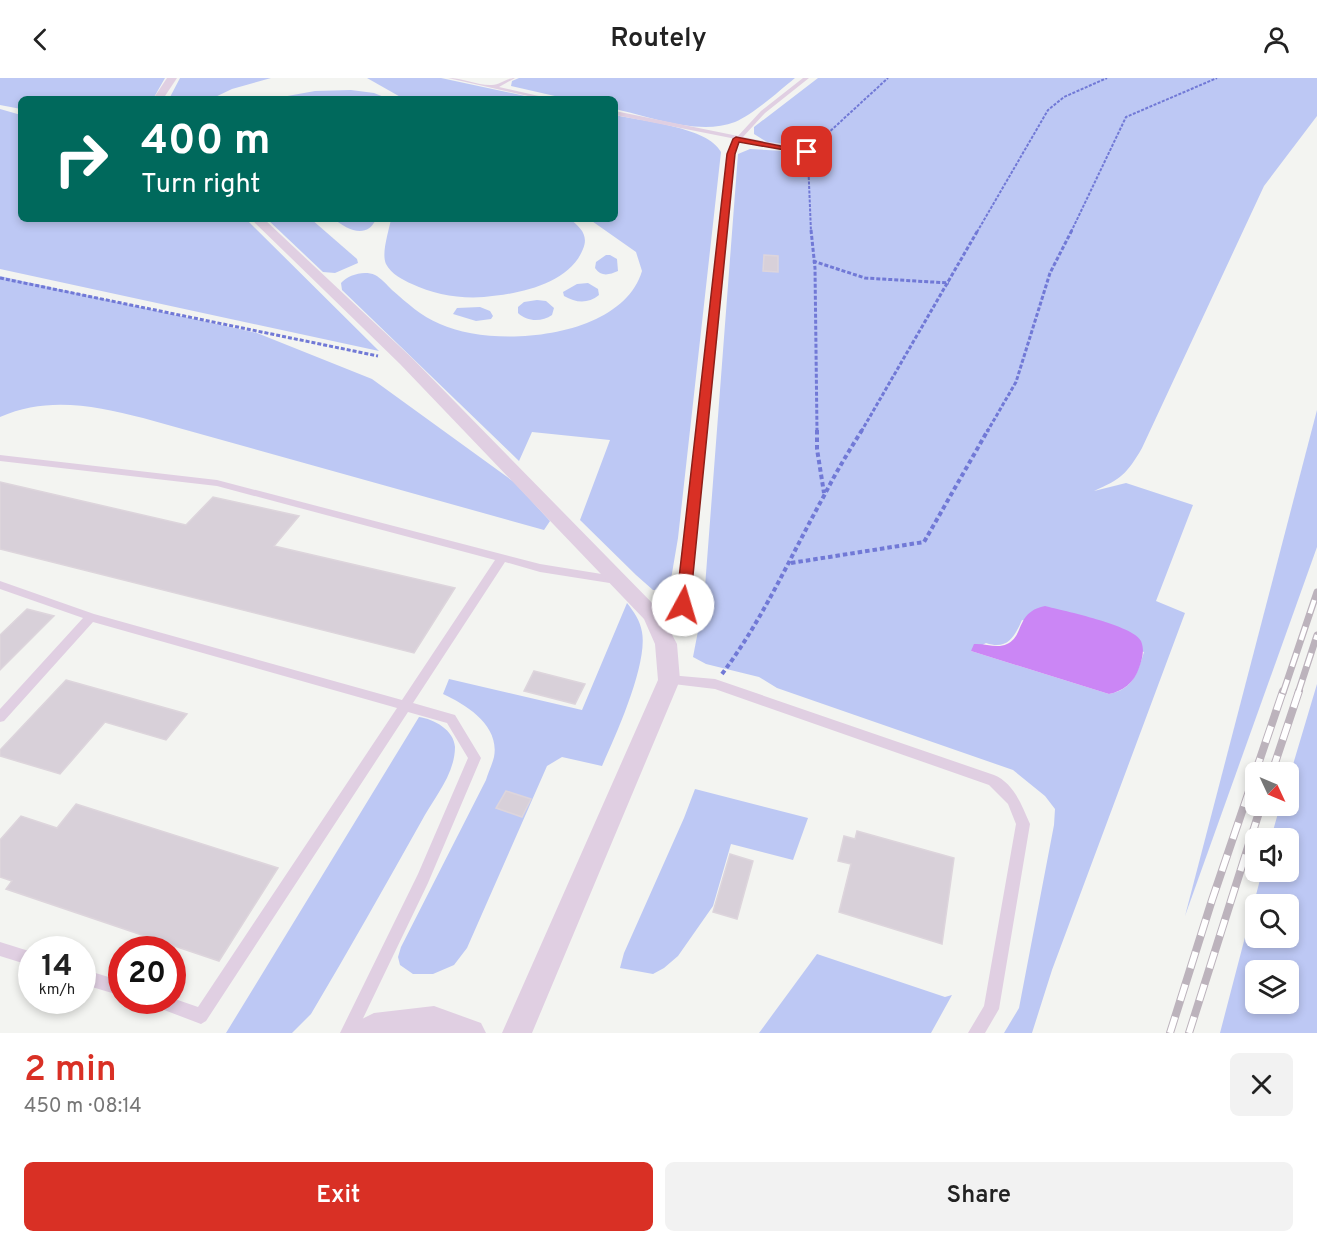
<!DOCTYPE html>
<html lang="en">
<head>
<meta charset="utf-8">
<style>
	body { margin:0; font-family:Overpass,sans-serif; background:#f2f2f2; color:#222; height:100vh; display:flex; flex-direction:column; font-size:22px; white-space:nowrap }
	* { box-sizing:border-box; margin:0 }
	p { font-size:20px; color:#767676 }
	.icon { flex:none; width:33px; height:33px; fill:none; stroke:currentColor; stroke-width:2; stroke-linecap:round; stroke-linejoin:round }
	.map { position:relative; height:955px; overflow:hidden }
	.side { display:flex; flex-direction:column; background:#fff; flex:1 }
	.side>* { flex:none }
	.hud { position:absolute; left:18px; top:18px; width:600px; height:126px; border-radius:9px; box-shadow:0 3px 9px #0003; background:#00695c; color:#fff; overflow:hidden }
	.needle { width:39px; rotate:134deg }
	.buttons { position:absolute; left:1245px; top:684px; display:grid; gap:12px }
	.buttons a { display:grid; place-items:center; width:54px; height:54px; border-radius:9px; background:#fff; box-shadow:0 3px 9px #0003; font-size:30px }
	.speed { position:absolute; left:18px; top:858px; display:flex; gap:12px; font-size:30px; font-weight:700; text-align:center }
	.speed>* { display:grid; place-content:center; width:78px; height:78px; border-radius:50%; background:#fff; box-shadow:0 3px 9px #0003; line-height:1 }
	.speed small { font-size:15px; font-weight:400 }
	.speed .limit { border:9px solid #d22; background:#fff; color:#111 }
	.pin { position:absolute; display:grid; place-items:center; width:51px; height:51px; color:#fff; margin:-26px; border-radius:12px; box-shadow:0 3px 9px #0006 }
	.me { position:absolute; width:66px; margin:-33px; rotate:6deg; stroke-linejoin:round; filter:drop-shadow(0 0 4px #0008) }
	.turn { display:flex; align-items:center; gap:21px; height:126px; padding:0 24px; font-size:27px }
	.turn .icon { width:78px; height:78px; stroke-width:2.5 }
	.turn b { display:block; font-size:42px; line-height:51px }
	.round { display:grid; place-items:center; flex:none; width:63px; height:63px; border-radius:9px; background:#f2f2f2 }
	.summary { display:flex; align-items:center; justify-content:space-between; height:102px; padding:0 24px }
	h1 { font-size:36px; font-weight:600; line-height:45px; color:#d93025 }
	.cta { display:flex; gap:12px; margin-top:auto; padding:12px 24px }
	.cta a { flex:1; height:69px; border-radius:9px; background:#d93025; color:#fff; font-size:24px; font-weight:600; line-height:69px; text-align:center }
	.cta a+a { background:#f2f2f2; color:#222 }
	header { display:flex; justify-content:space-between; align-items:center; height:78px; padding:0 24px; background:#fff; font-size:27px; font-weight:600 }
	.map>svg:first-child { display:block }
</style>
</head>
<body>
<header><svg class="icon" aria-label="back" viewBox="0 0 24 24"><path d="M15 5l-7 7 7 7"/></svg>Routely<svg class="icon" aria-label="person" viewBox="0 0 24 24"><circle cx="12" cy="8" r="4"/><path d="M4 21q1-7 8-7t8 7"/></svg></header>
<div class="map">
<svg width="1317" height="955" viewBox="0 0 1317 955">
	<rect width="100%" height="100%" fill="#f3f4f1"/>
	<g fill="#bdc8f4" fill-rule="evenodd">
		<path d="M 0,0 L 165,0 L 153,21 L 21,21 L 21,31 L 0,27 Z"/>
		<path d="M 180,0 L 271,0 L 232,11 L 211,21 L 169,21 Z"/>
		<path d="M 367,0 L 441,0 L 539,21 L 404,21 Z"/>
		<path d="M 519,0 L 795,0 C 779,13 754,36 735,44 C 699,58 651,39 615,31 L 615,21 L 568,21 L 511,8 L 512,3 Z"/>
		<path d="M 818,0 L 1317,0 L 1317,38 L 1264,108 L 1142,370 C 1127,396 1121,401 1094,413 L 1126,405 L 1193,427 L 1156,523 L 1185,535 L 1052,892 L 1032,955 L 1004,955 L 1019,930 L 1054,747 L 1055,731 L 1045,718 L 1013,692 L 777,610 L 759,599 L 706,586 L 693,579 L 704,522 L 738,76 L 750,71 L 784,73 L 793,67 L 767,64 L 754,56 L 754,49 ZM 1022,542 L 1144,574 C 1137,596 1133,611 1109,616 L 971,573 L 986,565 C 1007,572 1014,560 1022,542 Z"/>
		<path d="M 351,12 L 374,15 L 389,21 L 271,21 L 315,13 Z"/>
		<path d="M 0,31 L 21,37 L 21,141 L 246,141 L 379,273 L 0,191 Z"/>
		<path d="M 615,37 C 642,43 708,49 721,74 L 678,460 L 670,507 L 663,512 L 653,512 L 636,497 L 580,442 L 610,362 L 532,354 L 519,383 L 342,212 L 341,205 C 348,197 364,192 375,197 C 381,200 387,207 392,212 C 407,225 421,238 440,246 C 494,271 622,261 642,193 L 636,174 L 589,141 L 615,141 Z"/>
		<path d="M 267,141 L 311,141 L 357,181 L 358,185 L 335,195 L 323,194 Z"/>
		<path d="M 334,141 L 376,141 C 367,162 346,151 334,141 Z"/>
		<path d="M 391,141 L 570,141 C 580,149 589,157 583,171 C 569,207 517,216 484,219 C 459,221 433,216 412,206 C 403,202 391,196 386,186 C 381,175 389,153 391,141 Z"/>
		<path d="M 606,177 L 610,177 L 617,181 L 618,193 C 609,197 601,199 595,190 L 596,184 Z"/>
		<path d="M 0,198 L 257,255 L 372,301 L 514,404 L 550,443 L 544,452 L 143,340 C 95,328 48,318 0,339 Z"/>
		<path d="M 588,205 L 598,211 L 599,217 C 588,226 576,225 564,218 L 563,214 L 577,206 Z"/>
		<path d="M 537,222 L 546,223 L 554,230 L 552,237 C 542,244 527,244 518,235 L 518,229 L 524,224 Z"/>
		<path d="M 480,229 L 490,233 L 493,238 L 491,241 L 476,243 L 453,236 L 457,230 Z"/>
		<path d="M 1317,332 L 1317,469 L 1185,838 Z"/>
		<path d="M 627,525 C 634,534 640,542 642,554 C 648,586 616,657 602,688 L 562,679 L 547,688 L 467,870 L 454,887 L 433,896 L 413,896 L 400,887 L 398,879 L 401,869 L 486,702 C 488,695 492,687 494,679 C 500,648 467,627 443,616 L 449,601 L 582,632 Z"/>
		<path d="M 1317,606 L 1317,955 L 1220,955 L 1262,794 L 1288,794 L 1288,760 L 1271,760 L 1280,728 L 1288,728 L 1289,700 ZM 1256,826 L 1288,826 L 1288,860 L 1256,860 ZM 1256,892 L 1288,892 L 1288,926 L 1256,926 Z"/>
		<path d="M 419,639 C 434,641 454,652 455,669 C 455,697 433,721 421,744 C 385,808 349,872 311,936 L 292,955 L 226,955 Z"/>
		<path d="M 695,711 L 808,740 L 793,782 L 731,766 L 713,828 L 678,878 L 664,890 L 653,896 L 620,890 L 624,875 L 684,740 Z"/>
		<path d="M 817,876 L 945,919 L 952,917 L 931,955 L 759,955 Z"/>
	</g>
	<path fill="#cb86f5" d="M 1045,528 C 1064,533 1133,547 1141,563 C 1145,573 1142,581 1139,590 C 1134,605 1123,613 1109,616 L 971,573 L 974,566 C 985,565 997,571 1007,566 C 1025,558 1015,534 1045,528 Z"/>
	<g fill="#d8d0d9" stroke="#ddd5dc" stroke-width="1.5">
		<path d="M 764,177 L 778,178 L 778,194 L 763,193 Z"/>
		<path d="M 0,404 L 186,447 L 213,419 L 299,438 L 274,468 L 455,510 L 414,575 L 0,471 Z"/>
		<path d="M 27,531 L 54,538 L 0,592 L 0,557 Z"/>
		<path d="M 534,593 L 585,606 L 575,626 L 524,613 Z"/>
		<path d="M 66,602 L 116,616 L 187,636 L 166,662 L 105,644 L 60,696 L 0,678 L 0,672 Z"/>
		<path d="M 506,713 L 531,721 L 522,739 L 496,730 Z"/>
		<path d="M 76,726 L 278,790 L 219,883 L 6,811 L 12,803 L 0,799 L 0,762 L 21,738 L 57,750 Z"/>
		<path d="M 857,753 L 954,780 L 942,866 L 839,834 L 851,786 L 838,783 L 844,758 L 855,761 Z"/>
		<path d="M 730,776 L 753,783 L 737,841 L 713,834 Z"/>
	</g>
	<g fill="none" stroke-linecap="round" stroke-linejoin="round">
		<g stroke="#7179d6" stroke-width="2" stroke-dasharray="3 1.5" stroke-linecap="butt">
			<path d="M 814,68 L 888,0"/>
			<path d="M 808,81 L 811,154"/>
			<path d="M 977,154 L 1048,32 L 1064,19 L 1107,0"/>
			<path d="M 1071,154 L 1126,39 L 1217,0"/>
		</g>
		<g stroke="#7179d6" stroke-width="3" stroke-dasharray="4 2" stroke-linecap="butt">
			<path d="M 811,152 L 815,190 L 817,354"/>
			<path d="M 813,183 L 865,200 L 949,205"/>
			<path d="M 0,200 L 378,278"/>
			<path d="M 861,354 L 978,152"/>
			<path d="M 987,354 L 1016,304 L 1050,195 L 1072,152"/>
		</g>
		<g stroke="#7179d6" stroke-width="4" stroke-dasharray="4.5 3" stroke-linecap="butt">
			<path d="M 817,352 L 817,371 L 824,415"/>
			<path d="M 791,485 L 924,464 L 988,352"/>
			<path d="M 722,596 C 764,540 791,477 825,416 C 836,394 849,373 862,352"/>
		</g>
		<g fill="#e0cfe2" fill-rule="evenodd">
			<path d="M 448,0 C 463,0 479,8 492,7 C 500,7 506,0 515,0 L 499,9 L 552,21 L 541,21 Z"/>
			<path d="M 803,0 L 809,0 L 765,35 L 743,59 L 808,72 L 811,74 L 810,75 L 741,62 L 734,76 L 689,527 L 687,530 L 652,541 L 648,540 L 646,537 L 648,534 L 678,525 L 728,76 L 736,61 L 615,37 L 615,33 L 738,58 L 761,33 Z"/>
			<path d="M 0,377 L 217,402 L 540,486 L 620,499 L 621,502 L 620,505 L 616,506 L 540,494 L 505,484 L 413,625 L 455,637 L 481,680 L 428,805 L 356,955 L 340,955 L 418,796 L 468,680 L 447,645 L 408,634 L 206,943 L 201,946 L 151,927 L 149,922 L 172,922 L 172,920 L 198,929 L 397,630 L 93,544 L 4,643 L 0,644 L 0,631 L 83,540 L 0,511 L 0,503 L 94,536 L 402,622 L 495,482 L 217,408 L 0,383 Z"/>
			<path d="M 669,597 L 715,601 L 994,697 C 1014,705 1022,728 1030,746 L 999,931 L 985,955 L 968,955 L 984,928 L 1016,746 L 1008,726 L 989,707 L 715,611 L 665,605 L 663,602 L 665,599 Z"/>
			<path d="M 0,864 L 32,874 L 32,888 L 0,878 Z"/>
			<path d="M 82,891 L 122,903 L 122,918 L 82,906 Z"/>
		</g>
		<g fill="#e0cfe2" fill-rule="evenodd">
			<path d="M 167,0 L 177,0 L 163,21 L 153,21 Z"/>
			<path d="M 251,141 L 264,141 L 412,280 L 659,532 L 677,566 L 680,602 L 532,955 L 502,955 L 658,602 L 655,566 L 644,541 L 400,286 Z"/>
			<path d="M 434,928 L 481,945 L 486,955 L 349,955 L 354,945 L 374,935 Z"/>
		</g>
		<defs>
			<g id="rail-far1">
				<path d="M 1283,615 L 1317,514"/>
				<path d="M 1298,615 L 1317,557"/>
			</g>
			<g id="rail">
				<path d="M 1272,694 L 1299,613"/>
				<path d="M 1170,955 L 1212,822 L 1283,613"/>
				<path d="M 1189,955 L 1261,728"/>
			</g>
		</defs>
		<use href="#rail-far1" stroke="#bcb3bc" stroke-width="7"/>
		<use href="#rail" stroke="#bcb3bc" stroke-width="8"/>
		<use href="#rail-far1" stroke="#fff" stroke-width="4.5" stroke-dasharray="14" stroke-linecap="butt"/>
		<use href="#rail" stroke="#fff" stroke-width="6" stroke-dasharray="17" stroke-linecap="butt"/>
	</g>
	<path fill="#d93025" stroke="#8d1f18" stroke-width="1.5" d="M 736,59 L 811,74 L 807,76 L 739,64 L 735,76 L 690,527 L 683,532 L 676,527 L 727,76 L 733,61 Z"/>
</svg>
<div class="buttons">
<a><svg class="needle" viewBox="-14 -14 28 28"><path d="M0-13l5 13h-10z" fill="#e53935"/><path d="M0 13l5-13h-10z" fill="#767676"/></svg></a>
<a><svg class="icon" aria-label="sound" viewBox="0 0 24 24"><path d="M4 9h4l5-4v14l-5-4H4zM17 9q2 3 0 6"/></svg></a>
<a><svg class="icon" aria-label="search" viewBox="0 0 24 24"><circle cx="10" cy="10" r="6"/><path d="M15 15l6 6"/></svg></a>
<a><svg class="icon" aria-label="layers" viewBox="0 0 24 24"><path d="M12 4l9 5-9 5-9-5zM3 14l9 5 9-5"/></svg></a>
</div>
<div class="speed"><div>14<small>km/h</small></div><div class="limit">20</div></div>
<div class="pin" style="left:807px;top:74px;background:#d93025"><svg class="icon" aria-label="arrive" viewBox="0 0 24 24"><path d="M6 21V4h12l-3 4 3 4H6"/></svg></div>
<svg class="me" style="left:683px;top:527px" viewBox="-20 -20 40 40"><circle r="19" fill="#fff"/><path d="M0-13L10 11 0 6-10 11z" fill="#d93025"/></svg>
<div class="hud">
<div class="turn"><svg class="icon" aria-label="right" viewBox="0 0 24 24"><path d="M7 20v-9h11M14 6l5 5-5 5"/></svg><div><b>400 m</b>Turn right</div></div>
</div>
</div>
<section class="side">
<div class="summary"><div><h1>2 min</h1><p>450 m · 08:14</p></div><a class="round"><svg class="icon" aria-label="close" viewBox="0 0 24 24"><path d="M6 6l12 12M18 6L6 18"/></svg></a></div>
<div class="cta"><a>Exit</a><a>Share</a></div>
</section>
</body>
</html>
